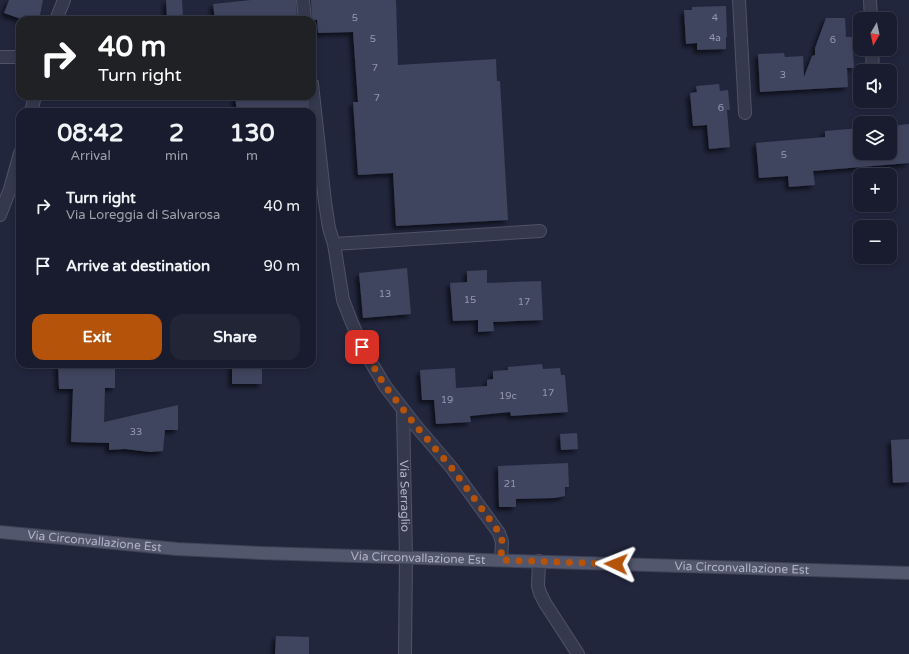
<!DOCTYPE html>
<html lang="en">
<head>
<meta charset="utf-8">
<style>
	body { margin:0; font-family:"Varela Round",sans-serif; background:#222536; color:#f1f3f6; height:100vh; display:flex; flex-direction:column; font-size:15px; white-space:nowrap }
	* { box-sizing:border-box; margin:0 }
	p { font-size:13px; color:#9fa1aa }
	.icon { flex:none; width:22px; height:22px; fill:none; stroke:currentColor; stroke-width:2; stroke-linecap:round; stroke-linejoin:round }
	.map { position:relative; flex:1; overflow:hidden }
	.sheet { position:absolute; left:16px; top:108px; width:300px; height:260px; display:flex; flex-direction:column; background:#191c2e; border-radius:12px; box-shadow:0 2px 6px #0003,0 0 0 1px #373a4a }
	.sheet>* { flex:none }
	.hud { position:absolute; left:16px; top:16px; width:300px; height:84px; border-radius:12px; box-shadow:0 2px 6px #0003,0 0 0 1px #373a4a; background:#202124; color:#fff; overflow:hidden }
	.needle { width:26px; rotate:189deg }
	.tools { position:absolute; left:853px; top:12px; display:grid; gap:8px }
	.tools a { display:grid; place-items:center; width:44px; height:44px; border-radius:8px; background:#191c2e; box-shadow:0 2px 6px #0003,0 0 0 1px #373a4a; font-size:20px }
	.pin { position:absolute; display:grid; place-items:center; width:34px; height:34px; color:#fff; margin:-17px; border-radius:8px; box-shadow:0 2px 6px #0006 }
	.me { position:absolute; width:44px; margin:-22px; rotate:272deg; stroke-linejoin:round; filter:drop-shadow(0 0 3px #0008) }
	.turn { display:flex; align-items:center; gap:14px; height:84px; padding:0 16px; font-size:18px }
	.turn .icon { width:52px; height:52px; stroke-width:2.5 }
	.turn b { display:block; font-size:28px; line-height:34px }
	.eta { display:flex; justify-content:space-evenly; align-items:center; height:68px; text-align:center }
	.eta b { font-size:24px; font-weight:700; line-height:28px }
	.cta { display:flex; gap:8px; margin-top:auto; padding:8px 16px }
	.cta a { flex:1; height:46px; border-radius:12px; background:#b45309; color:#fff; font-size:16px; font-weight:700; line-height:46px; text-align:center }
	.cta a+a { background:#222536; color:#f1f3f6 }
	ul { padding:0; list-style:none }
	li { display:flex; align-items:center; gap:12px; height:60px; padding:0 16px }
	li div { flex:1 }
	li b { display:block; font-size:15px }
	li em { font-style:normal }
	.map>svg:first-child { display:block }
</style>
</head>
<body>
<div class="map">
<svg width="909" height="654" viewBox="0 0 909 654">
	<defs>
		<filter id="shadow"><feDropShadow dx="-3.5" dy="3.5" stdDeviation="2" flood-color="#0009"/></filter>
	</defs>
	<rect width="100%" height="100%" fill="#21263d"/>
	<g fill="#3f445f" filter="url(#shadow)">
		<path d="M 9,0 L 43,0 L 39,20 L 24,20 L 4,13 Z"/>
		<path d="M 166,0 L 182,0 L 183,18 L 167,19 Z"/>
		<path d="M 251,0 L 296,0 L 297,20 L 215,20 L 213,4 Z"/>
		<path d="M 311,0 L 396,0 L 398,65 L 496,59 L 497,81 L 500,81 L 508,220 L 396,226 L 393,173 L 358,175 L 353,102 L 358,102 L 353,32 L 318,33 L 317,20 L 312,20 Z"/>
		<path d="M 726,6 L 727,37 L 726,37 L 726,49 L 697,50 L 697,43 L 686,44 L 684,10 L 692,10 L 692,7 Z"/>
		<path d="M 826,18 L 845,18 L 846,37 L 852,37 L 854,68 L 847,68 L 848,87 L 760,92 L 758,54 L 784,53 L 785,57 L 803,56 L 804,77 L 812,56 L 815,55 L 815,48 Z"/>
		<path d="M 719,84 L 720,91 L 728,90 L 730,110 L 727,110 L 730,147 L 709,149 L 707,125 L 693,126 L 690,93 L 697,92 L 696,86 Z"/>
		<path d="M 235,96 L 306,96 L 308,112 L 237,112 Z"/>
		<path d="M 909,124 L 909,163 L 813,171 L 815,185 L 789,187 L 788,176 L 759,178 L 756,143 L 825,137 L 825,131 L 860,128 L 860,153 L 890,153 L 890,126 Z"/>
		<path d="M 407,268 L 411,314 L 363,318 L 359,273 Z"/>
		<path d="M 487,270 L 487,283 L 541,281 L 543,320 L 493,322 L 494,331 L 478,332 L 478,320 L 453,321 L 450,283 L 467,282 L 467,271 Z"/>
		<path d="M 58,364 L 115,364 L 115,388 L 105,388 L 104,422 L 178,405 L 178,430 L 165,430 L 163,451 L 150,452 L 125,449 L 109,450 L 109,443 L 71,442 L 73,389 L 59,389 Z"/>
		<rect x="232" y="364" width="30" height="20"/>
		<path d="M 542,364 L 543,369 L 560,368 L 561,375 L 565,375 L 568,412 L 511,416 L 510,412 L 470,416 L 471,422 L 436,424 L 434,400 L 422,400 L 420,370 L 455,368 L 456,388 L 487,386 L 487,380 L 493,379 L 493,371 L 508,370 L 508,367 Z"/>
		<path d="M 577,433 L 578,449 L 561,450 L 560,434 Z"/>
		<path d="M 909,439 L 909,482 L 893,483 L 891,440 Z"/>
		<path d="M 568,463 L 569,487 L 565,487 L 565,496 L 555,498 L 516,499 L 516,507 L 499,507 L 498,466 Z"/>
		<path d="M 276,636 L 309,637 L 309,654 L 275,654 Z"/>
	</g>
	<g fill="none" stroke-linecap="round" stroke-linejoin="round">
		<defs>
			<g id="minor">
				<path d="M 303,0 L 305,20"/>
				<path d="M 739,0 L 745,113"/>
				<path d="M 870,0 L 871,19"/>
				<path d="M 56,20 L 64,0"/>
				<path d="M 872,49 L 873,71"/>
				<path d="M 0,57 L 20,57"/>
				<path d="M 312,84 L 325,202 L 329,228 L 334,244 L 343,300 L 350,318 L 362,347 L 385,386 L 416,426 L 451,467 L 499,533 L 502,542 L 501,560"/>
				<path d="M 31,112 L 35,96"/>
				<path d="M 0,215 L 10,189 L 20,153"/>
				<path d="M 334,244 L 540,231"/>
				<path id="s1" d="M 403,410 L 406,557 L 405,654"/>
				<path d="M 539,561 L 538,586 L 540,593 L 545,603 L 578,654"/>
			</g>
			<g id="major">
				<path id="s2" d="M 0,532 L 177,549 L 260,553 L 909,573"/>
			</g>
		</defs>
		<use href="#minor" stroke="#505367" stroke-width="14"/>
		<use href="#major" stroke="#3e4255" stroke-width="14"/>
		<use href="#minor" stroke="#35394d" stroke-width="12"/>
		<use href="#major" stroke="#52576d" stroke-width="12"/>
	</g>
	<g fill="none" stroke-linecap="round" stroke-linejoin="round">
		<path stroke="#b45309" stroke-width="7" stroke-dasharray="0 12.6" d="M 362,347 L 385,386 L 416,426 L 451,467 L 496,528 L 502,539 L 501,560 L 616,564"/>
	</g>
	<g text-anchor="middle" stroke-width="3" stroke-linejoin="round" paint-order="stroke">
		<g font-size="10" fill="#9497ae">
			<text x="355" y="21">5</text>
			<text x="715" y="21">4</text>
			<text x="715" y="41">4a</text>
			<text x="373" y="42">5</text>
			<text x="833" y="43">6</text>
			<text x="375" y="71">7</text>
			<text x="783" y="78">3</text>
			<text x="377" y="101">7</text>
			<text x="721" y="111">6</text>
			<text x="784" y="158">5</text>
			<text x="385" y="297">13</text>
			<text x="470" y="303">15</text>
			<text x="524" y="305">17</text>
			<text x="548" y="396">17</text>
			<text x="508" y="399">19c</text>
			<text x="447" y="403">19</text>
			<text x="136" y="435">33</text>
			<text x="510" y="487">21</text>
		</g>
		<g font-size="12" fill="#b0b3c8" stroke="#1a1e31">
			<text dy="4" stroke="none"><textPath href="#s1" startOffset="86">Via Serraglio</textPath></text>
			<text dy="4" stroke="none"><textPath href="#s2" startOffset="95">Via Circonvallazione Est</textPath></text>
			<text dy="4" stroke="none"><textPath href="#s2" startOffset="419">Via Circonvallazione Est</textPath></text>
			<text dy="4" stroke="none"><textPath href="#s2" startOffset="743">Via Circonvallazione Est</textPath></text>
		</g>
	</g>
</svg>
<div class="tools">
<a><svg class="needle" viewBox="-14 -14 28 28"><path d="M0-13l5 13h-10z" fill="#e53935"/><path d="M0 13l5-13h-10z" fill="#9fa1aa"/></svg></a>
<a><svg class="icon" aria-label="sound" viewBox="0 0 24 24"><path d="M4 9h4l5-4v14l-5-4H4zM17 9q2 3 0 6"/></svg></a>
<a><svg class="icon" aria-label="layers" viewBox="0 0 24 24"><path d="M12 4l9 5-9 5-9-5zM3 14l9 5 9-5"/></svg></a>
<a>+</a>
<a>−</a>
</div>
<div class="pin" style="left:362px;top:347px;background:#d93025"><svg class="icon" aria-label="arrive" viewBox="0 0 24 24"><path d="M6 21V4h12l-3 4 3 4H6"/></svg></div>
<svg class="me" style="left:616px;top:564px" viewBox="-20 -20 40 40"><path d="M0-17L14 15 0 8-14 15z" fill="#b45309" stroke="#fff" stroke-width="4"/></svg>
<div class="hud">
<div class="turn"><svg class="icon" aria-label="right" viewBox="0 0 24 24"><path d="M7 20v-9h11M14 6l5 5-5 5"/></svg><div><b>40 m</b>Turn right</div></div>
</div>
<section class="sheet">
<div class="eta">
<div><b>08:42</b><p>Arrival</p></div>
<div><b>2</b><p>min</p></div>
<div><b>130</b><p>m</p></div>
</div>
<ul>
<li><svg class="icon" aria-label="right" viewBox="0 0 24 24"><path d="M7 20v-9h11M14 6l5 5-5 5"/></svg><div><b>Turn right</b><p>Via Loreggia di Salvarosa</p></div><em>40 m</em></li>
<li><svg class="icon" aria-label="arrive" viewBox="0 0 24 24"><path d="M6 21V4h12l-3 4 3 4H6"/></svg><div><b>Arrive at destination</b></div><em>90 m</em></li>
</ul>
<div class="cta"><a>Exit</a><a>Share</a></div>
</section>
</div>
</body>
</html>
